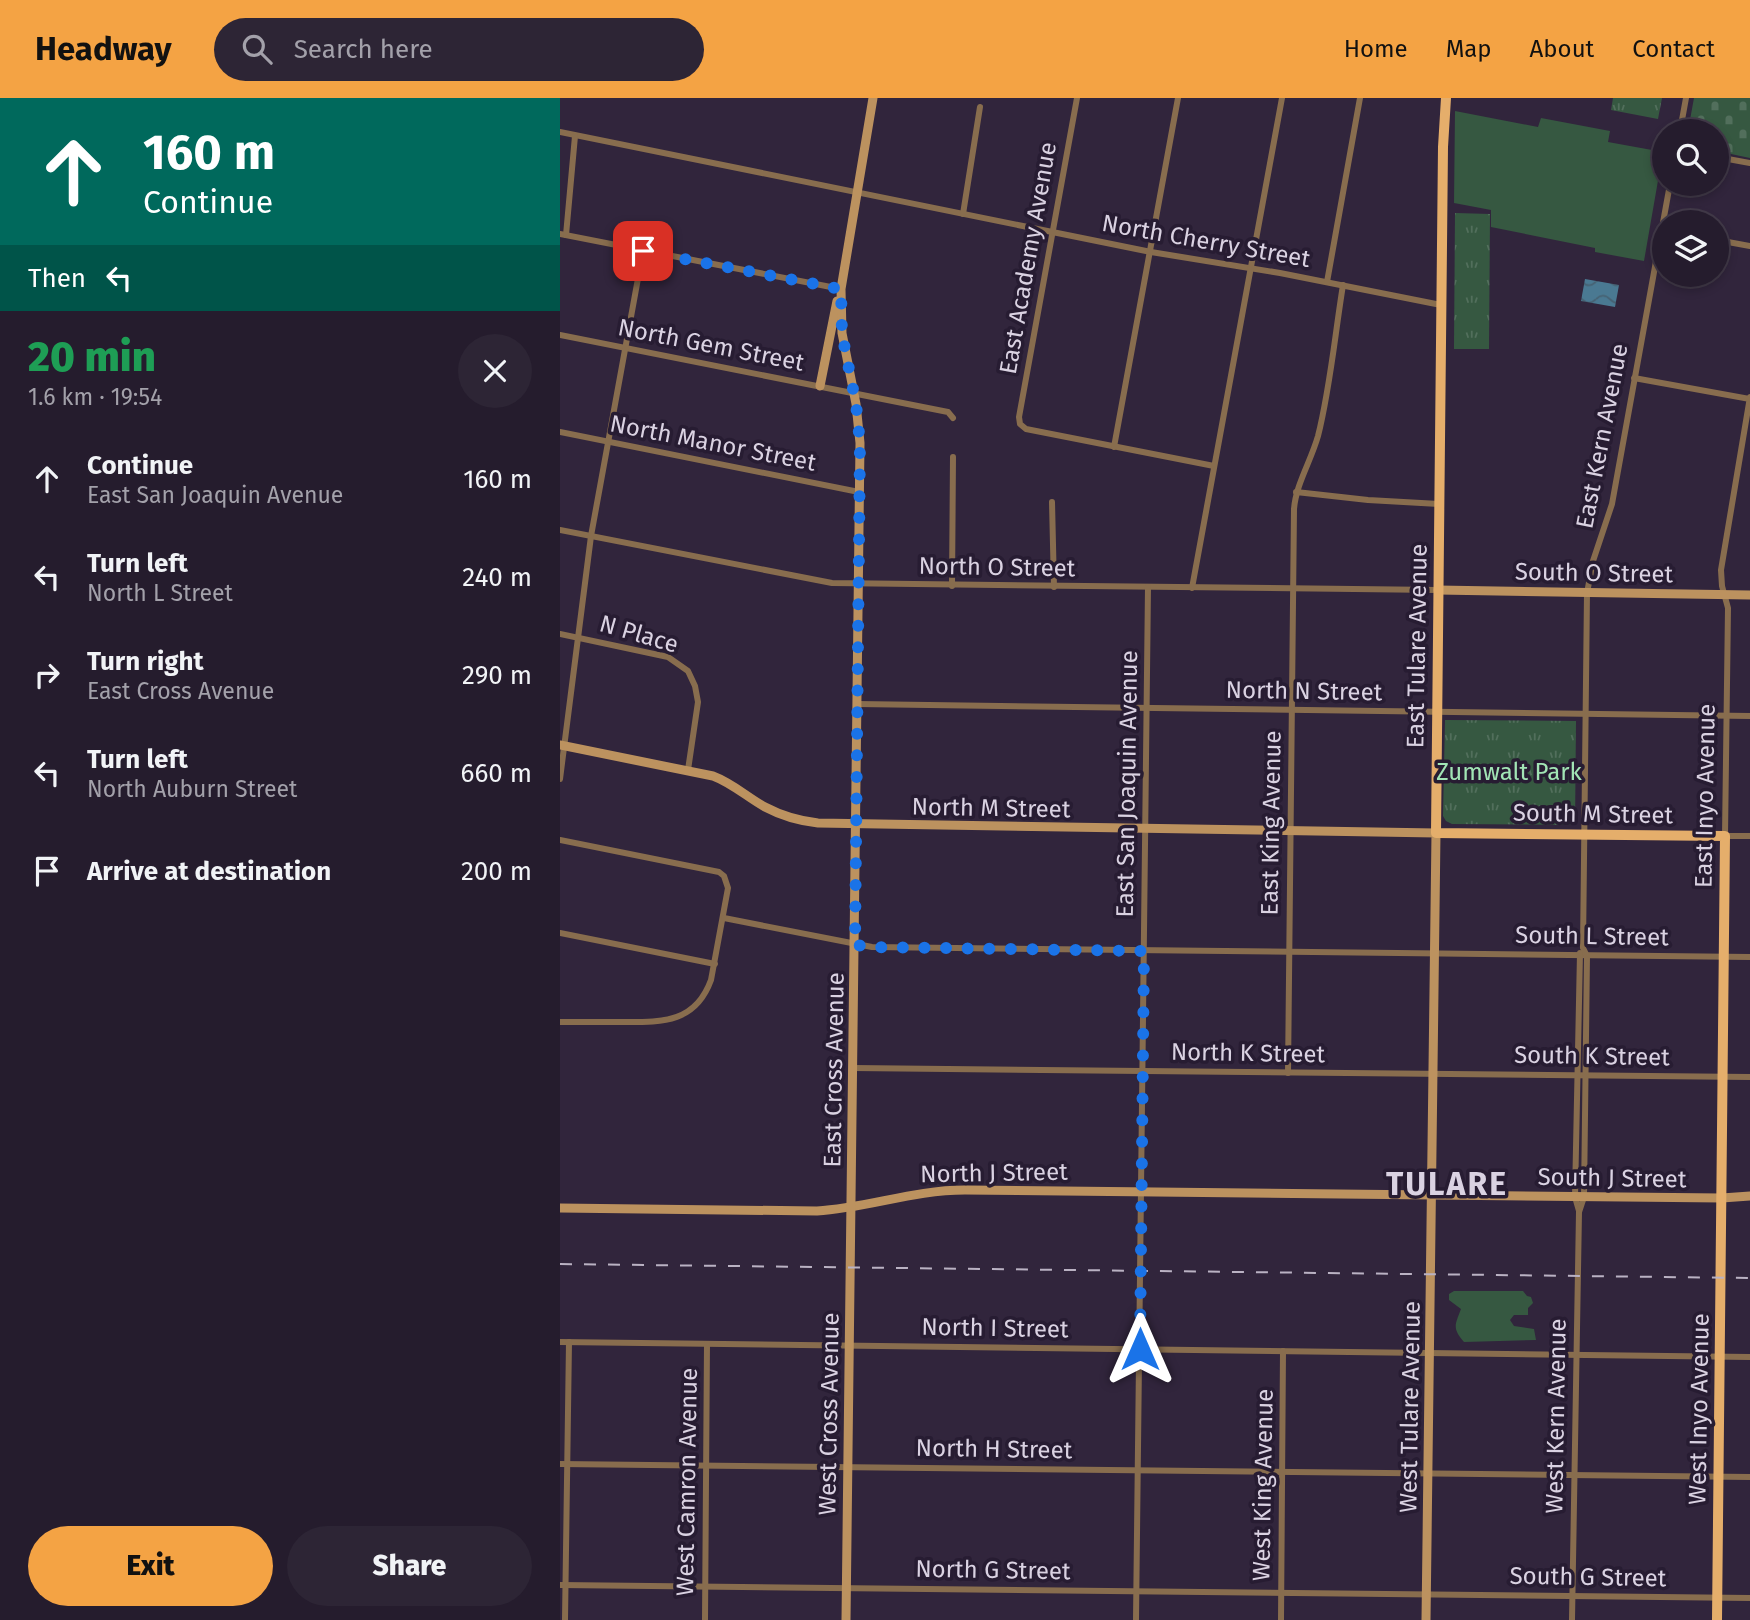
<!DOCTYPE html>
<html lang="en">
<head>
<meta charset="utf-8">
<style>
	body { margin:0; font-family:"Fira Sans",sans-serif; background:#2d2535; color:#f1f3f6; height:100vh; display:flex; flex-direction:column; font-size:26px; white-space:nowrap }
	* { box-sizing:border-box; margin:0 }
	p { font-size:23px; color:#a3a1aa }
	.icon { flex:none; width:38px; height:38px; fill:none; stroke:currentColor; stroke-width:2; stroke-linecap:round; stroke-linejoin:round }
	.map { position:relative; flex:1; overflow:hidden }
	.panel { display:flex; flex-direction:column; background:#251c2d; width:560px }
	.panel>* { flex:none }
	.guide { background:#00695c; color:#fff; overflow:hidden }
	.controls { position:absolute; left:1092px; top:21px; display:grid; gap:14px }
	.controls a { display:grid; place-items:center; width:77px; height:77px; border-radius:50%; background:#251c2d; box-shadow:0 4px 10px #0003,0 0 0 2px #423a49; font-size:35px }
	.pin { position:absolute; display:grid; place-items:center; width:60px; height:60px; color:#fff; margin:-30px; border-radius:14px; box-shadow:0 4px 10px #0006 }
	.me { position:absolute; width:77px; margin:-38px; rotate:0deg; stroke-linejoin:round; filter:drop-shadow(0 0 5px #0008) }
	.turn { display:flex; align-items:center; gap:24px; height:147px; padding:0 28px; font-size:32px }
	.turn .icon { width:91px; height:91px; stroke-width:2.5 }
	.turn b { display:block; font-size:49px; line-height:60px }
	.then { display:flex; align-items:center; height:66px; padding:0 28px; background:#0003; gap:14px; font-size:26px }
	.round { display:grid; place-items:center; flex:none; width:74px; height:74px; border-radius:37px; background:#2d2535 }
	.head { display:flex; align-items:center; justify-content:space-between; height:119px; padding:0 28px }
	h1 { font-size:42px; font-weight:800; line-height:52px; color:#1e9e55 }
	.button { display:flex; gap:14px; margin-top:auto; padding:14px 28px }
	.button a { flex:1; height:80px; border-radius:42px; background:#f4a344; color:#111; font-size:28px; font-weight:800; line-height:80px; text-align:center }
	.button a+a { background:#2d2535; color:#f1f3f6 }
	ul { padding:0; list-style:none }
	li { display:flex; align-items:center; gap:21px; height:98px; padding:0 28px }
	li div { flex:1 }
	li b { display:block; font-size:26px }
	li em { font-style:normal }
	header { display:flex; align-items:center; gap:42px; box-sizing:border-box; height:98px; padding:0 35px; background:#f4a344; color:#111 }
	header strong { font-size:33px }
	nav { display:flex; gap:38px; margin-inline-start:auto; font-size:24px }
	.search { width:490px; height:63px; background:#2d2535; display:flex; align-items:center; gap:18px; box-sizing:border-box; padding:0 24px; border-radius:38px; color:#a3a1aa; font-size:26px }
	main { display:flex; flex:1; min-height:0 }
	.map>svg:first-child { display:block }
</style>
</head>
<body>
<header>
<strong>Headway</strong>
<div class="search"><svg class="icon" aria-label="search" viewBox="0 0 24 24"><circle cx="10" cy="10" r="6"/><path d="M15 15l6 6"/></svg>Search here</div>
<nav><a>Home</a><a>Map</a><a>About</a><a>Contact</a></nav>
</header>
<main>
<section class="panel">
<div class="guide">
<div class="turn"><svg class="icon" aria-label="ahead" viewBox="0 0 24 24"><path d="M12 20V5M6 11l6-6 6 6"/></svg><div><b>160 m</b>Continue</div></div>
<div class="then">Then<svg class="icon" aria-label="left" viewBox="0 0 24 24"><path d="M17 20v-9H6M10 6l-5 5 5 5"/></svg></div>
</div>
<div class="head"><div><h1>20 min</h1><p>1.6 km · 19:54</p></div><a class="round"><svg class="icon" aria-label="close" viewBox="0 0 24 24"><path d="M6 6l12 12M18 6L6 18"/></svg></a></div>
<ul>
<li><svg class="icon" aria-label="ahead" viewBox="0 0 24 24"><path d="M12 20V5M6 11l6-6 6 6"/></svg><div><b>Continue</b><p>East San Joaquin Avenue</p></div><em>160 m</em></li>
<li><svg class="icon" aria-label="left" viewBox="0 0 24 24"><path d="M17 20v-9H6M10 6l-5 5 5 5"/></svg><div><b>Turn left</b><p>North L Street</p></div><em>240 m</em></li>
<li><svg class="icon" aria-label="right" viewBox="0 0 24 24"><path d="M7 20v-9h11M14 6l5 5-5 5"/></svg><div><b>Turn right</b><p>East Cross Avenue</p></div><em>290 m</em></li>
<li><svg class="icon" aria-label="left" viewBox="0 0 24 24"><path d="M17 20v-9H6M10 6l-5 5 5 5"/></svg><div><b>Turn left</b><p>North Auburn Street</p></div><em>660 m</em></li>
<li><svg class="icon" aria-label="arrive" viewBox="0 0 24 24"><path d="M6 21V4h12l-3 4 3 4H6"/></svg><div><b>Arrive at destination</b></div><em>200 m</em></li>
</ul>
<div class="button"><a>Exit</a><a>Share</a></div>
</section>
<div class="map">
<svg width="1190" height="1522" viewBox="0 0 1190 1522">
	<defs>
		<pattern id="cemetery-stones" width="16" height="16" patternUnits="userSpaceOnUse" patternTransform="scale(1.75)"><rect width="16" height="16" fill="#365841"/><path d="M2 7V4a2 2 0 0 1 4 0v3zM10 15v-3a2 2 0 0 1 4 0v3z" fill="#526f5c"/></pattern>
		<pattern id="park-tufts" width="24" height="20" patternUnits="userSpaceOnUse" patternTransform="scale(1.75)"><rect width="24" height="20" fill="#365841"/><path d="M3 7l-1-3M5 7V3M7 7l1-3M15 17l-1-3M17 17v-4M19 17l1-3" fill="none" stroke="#526f5c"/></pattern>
		<pattern id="water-waves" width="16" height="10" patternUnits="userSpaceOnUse" patternTransform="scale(1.75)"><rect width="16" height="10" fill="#4a7992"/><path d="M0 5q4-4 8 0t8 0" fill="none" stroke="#466273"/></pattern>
	</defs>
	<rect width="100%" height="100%" fill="#31253c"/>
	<g fill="#365841">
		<path d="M 895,13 L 978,29 L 981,20 L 1050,33 L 1048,44 L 1103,54 L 1084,163 L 1035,154 L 1035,150 L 931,129 L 931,112 L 894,105 Z"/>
		<path d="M 894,1193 L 963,1193 L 967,1198 L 971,1199 L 973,1205 L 968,1210 L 968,1217 L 954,1217 L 950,1222 L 954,1228 L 974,1231 L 976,1242 L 904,1244 C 892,1230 895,1227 901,1211 L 889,1202 L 889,1196 Z"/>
	</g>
	<path fill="url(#cemetery-stones)" d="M 1134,0 L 1190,0 L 1190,60 L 1157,53 L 1157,33 L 1128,33 Z"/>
	<g fill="url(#park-tufts)">
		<path d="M 1053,0 L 1102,0 L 1098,21 L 1051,12 Z"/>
		<path d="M 895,115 L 930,116 L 929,251 L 894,251 Z"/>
		<path d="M 885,622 L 1016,623 L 1015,727 L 892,726 L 886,723 L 883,718 Z"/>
	</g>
	<path fill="url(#water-waves)" d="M 1025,181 L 1059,187 L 1055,209 L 1021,203 Z"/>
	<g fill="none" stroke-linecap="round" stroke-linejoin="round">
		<g stroke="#886d4e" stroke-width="6">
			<path d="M 517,0 L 459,319 L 460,326 L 466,331 L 654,368"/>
			<path d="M 1120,33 L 1126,0"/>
			<path d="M 0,34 L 591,154 L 720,175 L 881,207"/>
			<path d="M 1157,59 L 1190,65"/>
			<path d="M 403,116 L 420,9"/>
			<path d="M 0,136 L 281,191"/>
			<path d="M 6,137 L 15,38"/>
			<path d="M 1157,142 L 1190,148"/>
			<path d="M 767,184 L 800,0"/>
			<path d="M 0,237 L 388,314 L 393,320"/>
			<path d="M 1074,280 L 1190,301"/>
			<path d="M 1190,299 L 1161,472 L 1162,488 L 1168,510 L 1165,738 L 1190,738"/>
			<path d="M 0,334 L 299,394"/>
			<path d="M 554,349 L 618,0"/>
			<path d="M 736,394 L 808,402 L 879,406"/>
			<path d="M 492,404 L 494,489"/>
			<path d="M 0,432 L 272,485 L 878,492"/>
			<path d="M 392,488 L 393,359"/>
			<path d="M 632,490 L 722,0"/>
			<path d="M 0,536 L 108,559 L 128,573 L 135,588 L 138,604 L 128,672"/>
			<path d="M 297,606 L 1190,618"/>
			<path d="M 0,681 L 31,438 L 83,153"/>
			<path d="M 0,742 L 159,774 L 164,778 L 168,790 L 151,882 C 135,926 101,924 60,924 C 40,924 20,924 0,924"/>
			<path d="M 164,820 L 312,849 L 1190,859"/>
			<path d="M 0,835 L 155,866"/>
			<path d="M 293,970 L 1190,979"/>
			<path d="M 728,975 L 734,411 C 736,386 751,363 758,338 C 770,291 775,236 783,187"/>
			<path d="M 1019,1113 L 1015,1099 L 1020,855"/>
			<path d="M 0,1244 L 1190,1259"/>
			<path d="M 0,1366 L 1190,1379"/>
			<path d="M 0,1487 L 1190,1500"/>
			<path d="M 5,1522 L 9,1244"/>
			<path d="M 145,1522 L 147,1246"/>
			<path d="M 576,1522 L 588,489"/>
			<path d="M 721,1522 L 723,1253"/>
			<path d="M 1012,1522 L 1019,1114 L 1024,1099 L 1027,858 L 1023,850 L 1027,495 L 1033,463 L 1052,406 L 1110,86"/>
		</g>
		<g stroke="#bc925f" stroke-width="9">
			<path d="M 260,288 L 277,203"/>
			<path d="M 878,492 L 1190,497"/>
			<path d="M 0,647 L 153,678 C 172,685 187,699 205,709 C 222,718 240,723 258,725 L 876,735 L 866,1522"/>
			<path d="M 0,1110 L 257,1113 C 308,1110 353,1092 405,1092 L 1162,1100 L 1190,1098"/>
			<path d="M 286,1522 L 300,345 L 296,306 L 282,235 L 281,191 L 313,0"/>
		</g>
		<path stroke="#e5ae6b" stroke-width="10" d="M 886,0 L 883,49 L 876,735 L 1165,738 L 1157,1522"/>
		<path stroke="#bab2c3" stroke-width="2" stroke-dasharray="12 12" stroke-linecap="butt" d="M 0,1166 L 1190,1180"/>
	</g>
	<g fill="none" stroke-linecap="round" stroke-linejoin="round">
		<path stroke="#1a73e8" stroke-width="12" stroke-dasharray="0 21.6" d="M 83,153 L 281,191 L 282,236 L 296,306 L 300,345 L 295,847 L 312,849 L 584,853 L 580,1251"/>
	</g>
	<g text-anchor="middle" stroke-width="7" stroke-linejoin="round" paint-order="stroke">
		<g font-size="24" fill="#dad2e2" stroke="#271c32">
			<text transform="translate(646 143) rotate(10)" y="8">North Cherry Street</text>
			<text transform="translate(468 160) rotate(-80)" y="8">East Academy Avenue</text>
			<text transform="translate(151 247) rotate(11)" y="8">North Gem Street</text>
			<text transform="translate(1042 338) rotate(-79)" y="8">East Kern Avenue</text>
			<text transform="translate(153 345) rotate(11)" y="8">North Manor Street</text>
			<text transform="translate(437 469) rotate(1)" y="8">North O Street</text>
			<text transform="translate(1034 475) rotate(1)" y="8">South O Street</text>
			<text transform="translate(79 536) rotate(16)" y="8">N Place</text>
			<text transform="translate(857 548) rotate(-89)" y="8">East Tulare Avenue</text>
			<text transform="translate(744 593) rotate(1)" y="8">North N Street</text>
			<text transform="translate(567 686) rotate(-89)" y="8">East San Joaquin Avenue</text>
			<text transform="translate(1145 698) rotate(-89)" y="8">East Inyo Avenue</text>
			<text transform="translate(431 710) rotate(1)" y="8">North M Street</text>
			<text transform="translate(1033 716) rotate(1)" y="8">South M Street</text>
			<text transform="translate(711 725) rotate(-89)" y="8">East King Avenue</text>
			<text transform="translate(1032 838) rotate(1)" y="8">South L Street</text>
			<text transform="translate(688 955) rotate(1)" y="8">North K Street</text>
			<text transform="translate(1032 958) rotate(1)" y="8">South K Street</text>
			<text transform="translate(274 972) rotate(-89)" y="8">East Cross Avenue</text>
			<text transform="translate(434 1075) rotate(-1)" y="8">North J Street</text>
			<text transform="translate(1052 1080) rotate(1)" y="8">South J Street</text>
			<text transform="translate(435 1230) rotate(1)" y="8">North I Street</text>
			<text transform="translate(850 1309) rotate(-89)" y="8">West Tulare Avenue</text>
			<text transform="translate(1139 1311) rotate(-89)" y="8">West Inyo Avenue</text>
			<text transform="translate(269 1316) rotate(-89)" y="8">West Cross Avenue</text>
			<text transform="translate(996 1318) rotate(-89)" y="8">West Kern Avenue</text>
			<text transform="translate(434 1351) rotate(1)" y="8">North H Street</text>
			<text transform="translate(127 1384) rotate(-89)" y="8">West Camron Avenue</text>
			<text transform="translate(703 1387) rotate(-89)" y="8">West King Avenue</text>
			<text transform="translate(433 1472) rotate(1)" y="8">North G Street</text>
			<text transform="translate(1028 1479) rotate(1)" y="8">South G Street</text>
		</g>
		<g font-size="24" fill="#a2e5b5" stroke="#271c32">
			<text x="949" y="682">Zumwalt Park</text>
		</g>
		<g font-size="32" font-weight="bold" letter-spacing="2" fill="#dad2e2" stroke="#271c32">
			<text x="887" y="1097">TULARE</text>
		</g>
	</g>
</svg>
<div class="controls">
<a><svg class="icon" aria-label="search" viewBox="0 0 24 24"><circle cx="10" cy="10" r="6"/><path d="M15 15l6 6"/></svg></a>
<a><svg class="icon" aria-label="layers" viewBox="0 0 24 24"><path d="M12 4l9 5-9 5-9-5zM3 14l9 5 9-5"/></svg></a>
</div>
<div class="pin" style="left:83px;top:153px;background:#d93025"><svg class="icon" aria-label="arrive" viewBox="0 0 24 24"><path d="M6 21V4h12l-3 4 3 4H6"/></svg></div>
<svg class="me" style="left:580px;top:1251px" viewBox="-20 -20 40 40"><path d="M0-17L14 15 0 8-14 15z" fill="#1a73e8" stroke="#fff" stroke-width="4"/></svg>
</div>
</main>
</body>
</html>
